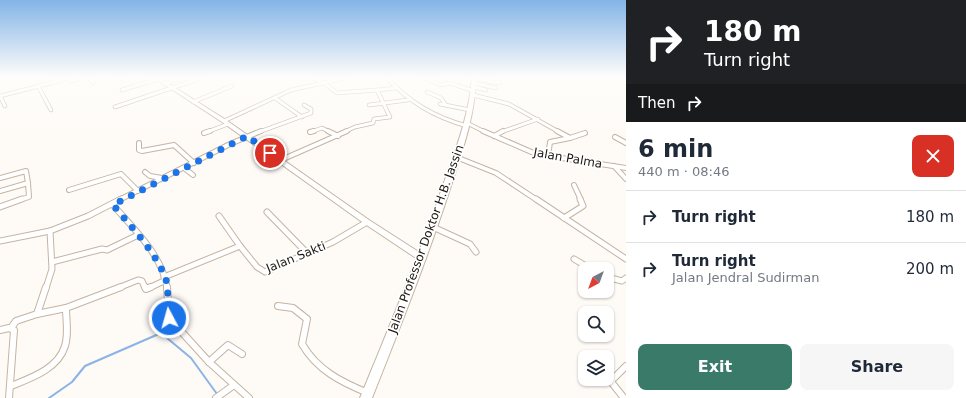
<!DOCTYPE html>
<html lang="en">
<head>
<meta charset="utf-8">
<style>
	body { margin:0; font-family:"DejaVu Sans",sans-serif; background:#f6f6f7; color:#1f2937; height:100vh; display:flex; flex-direction:column; font-size:15px; white-space:nowrap }
	* { box-sizing:border-box; margin:0 }
	p { font-size:13px; color:#747a83 }
	.icon { flex:none; width:22px; height:22px; fill:none; stroke:currentColor; stroke-width:2; stroke-linecap:round; stroke-linejoin:round }
	.map { position:relative; flex:1; overflow:hidden }
	.panel { display:flex; flex-direction:column; background:#fff; width:340px }
	.panel>* { flex:none }
	.top-card { background:#202124; color:#fff; overflow:hidden }
	.needle { width:26px; rotate:221deg }
	.controls { position:absolute; left:578px; top:262px; display:grid; gap:8px }
	.controls a { display:grid; place-items:center; width:36px; height:36px; border-radius:8px; background:#fff; box-shadow:0 1px 3px #0004; font-size:20px }
	.pin { position:absolute; display:grid; place-items:center; width:34px; height:34px; color:#fff; margin:-17px; border:2px solid #fff; border-radius:50%; box-shadow:0 1px 4px #0007 }
	.me { position:absolute; width:44px; margin:-22px; rotate:354deg; stroke-linejoin:round; filter:drop-shadow(0 0 3px #0008) }
	.turn { display:flex; align-items:center; gap:14px; height:84px; padding:0 12px; font-size:18px }
	.turn .icon { width:52px; height:52px; stroke-width:2.5 }
	.turn b { display:block; font-size:28px; line-height:34px }
	.then { display:flex; align-items:center; height:38px; padding:0 12px; background:#0003; gap:8px; font-size:15px }
	.round { display:grid; place-items:center; flex:none; width:42px; height:42px; border-radius:8px; background:#f6f6f7 }
	.head { display:flex; align-items:center; justify-content:space-between; height:68px; padding:0 12px }
	h1 { font-size:24px; font-weight:800; line-height:30px }
	.button { display:flex; gap:8px; margin-top:auto; padding:8px 12px }
	.button a { flex:1; height:46px; border-radius:8px; background:#3a7a69; color:#fff; font-size:16px; font-weight:800; line-height:46px; text-align:center }
	.button a+a { background:#f6f6f7; color:#1f2937 }
	ul { padding:0; list-style:none }
	li { display:flex; align-items:center; gap:12px; height:52px; padding:0 12px; border-top:1px solid #e0e1e3 }
	li div { flex:1 }
	li b { display:block; font-size:15px }
	li em { font-style:normal }
	main { display:flex; flex:1; min-height:0 }
	.map>svg:first-child { display:block }
</style>
</head>
<body>
<main>
<div class="map">
<svg width="626" height="398" viewBox="0 0 626 398">
	<rect width="100%" height="100%" fill="#fefbf7"/>
	<g fill="none" stroke-linecap="round" stroke-linejoin="round">
		<path stroke="#8cb3e5" stroke-width="2" d="M 49,398 L 72,382 L 85,366 L 161,333 L 191,358 L 217,394"/>
		<defs>
			<g id="street-far3">
				<path d="M 88,77 L 93,83"/>
				<path d="M 313,77 L 321,82"/>
				<path d="M 386,77 C 409,102 434,117 467,126"/>
				<path d="M 423,77 L 441,85 L 450,83 L 474,91"/>
				<path d="M 120,79 L 124,77"/>
				<path d="M 474,79 L 500,83"/>
				<path d="M 71,81 L 85,77"/>
				<path d="M 323,82 L 337,93 L 377,90"/>
				<path d="M 474,83 L 496,88"/>
				<path d="M 164,84 L 183,77"/>
				<path d="M 38,86 L 51,110"/>
				<path d="M 474,87 L 486,90"/>
				<path d="M 122,90 L 158,79"/>
				<path d="M 427,92 L 441,98 L 445,104"/>
				<path d="M 473,95 L 509,104 L 559,132"/>
				<path d="M 0,96 L 74,77"/>
				<path d="M 0,96 L 5,106"/>
				<path d="M 275,98 L 302,117"/>
				<path d="M 193,102 L 232,86"/>
				<path d="M 440,104 L 470,110"/>
				<path d="M 369,105 L 408,100"/>
				<path d="M 115,107 L 204,77"/>
				<path d="M 224,121 L 291,90 L 350,77"/>
				<path d="M 467,123 L 485,132"/>
				<path d="M 207,132 L 228,124"/>
				<path d="M 259,132 L 311,113 L 311,109 L 304,105"/>
				<path d="M 311,132 L 322,128 L 330,132"/>
				<path d="M 344,132 L 355,127 L 373,123 L 374,119 L 390,117 L 377,90 L 397,88"/>
				<path d="M 501,132 L 538,119"/>
			</g>
			<g id="street-far2">
				<path d="M 328,131 L 338,136"/>
				<path d="M 483,131 L 536,154 L 626,168"/>
				<path d="M 310,132 L 314,131"/>
				<path d="M 204,133 L 210,131"/>
				<path d="M 494,136 L 503,131"/>
				<path d="M 615,137 L 626,143"/>
				<path d="M 570,138 L 585,133"/>
				<path d="M 139,143 L 139,150 L 142,151 L 174,145 L 194,163"/>
				<path d="M 548,156 L 550,142 L 570,138 L 557,131"/>
				<path d="M 456,157 L 496,173 L 537,200"/>
				<path d="M 281,160 L 347,131"/>
				<path d="M 614,166 L 626,179"/>
				<path d="M 184,168 L 193,175"/>
				<path d="M 145,172 L 150,176 L 162,178"/>
				<path d="M 0,178 L 26,171 L 28,183"/>
				<path d="M 574,185 L 581,200"/>
				<path d="M 69,190 L 121,174 L 138,191"/>
				<path d="M 0,191 L 28,183 L 29,197 L 19,200"/>
				<path d="M 119,200 L 230,144 L 261,131"/>
			</g>
			<g id="street-far1">
				<path d="M 536,199 L 626,259"/>
				<path d="M 113,205 C 133,228 163,256 167,288"/>
				<path d="M 0,207 L 22,199"/>
				<path d="M 267,212 L 307,253"/>
				<path d="M 219,216 L 240,246"/>
				<path d="M 564,218 L 583,206 L 580,199"/>
				<path d="M 433,227 L 470,244 L 476,252"/>
				<path d="M 0,241 L 50,231 L 88,216 L 121,199"/>
				<path d="M 574,259 L 591,269"/>
				<path d="M 52,262 L 102,249 L 107,250 L 138,235"/>
				<path d="M 164,277 L 240,246 L 257,267 L 265,272 L 333,242 L 367,222"/>
				<path d="M 607,277 L 622,281 L 626,278"/>
				<path d="M 46,288 L 52,269 L 50,231"/>
				<path d="M 118,288 L 138,280 L 142,281 L 145,288"/>
				<path d="M 149,288 L 166,280"/>
			</g>
			<g id="street">
				<path d="M 145,287 L 146,289 L 151,287"/>
				<path d="M 167,287 L 169,318 L 209,362 L 249,398"/>
				<path d="M 278,306 L 293,308 L 307,319 L 302,344 C 317,370 341,382 368,393"/>
				<path d="M 37,314 L 66,308 L 121,287"/>
				<path d="M 11,328 L 16,321 L 37,314 L 46,287"/>
				<path d="M 0,330 L 9,328 L 14,330 L 9,398"/>
				<path d="M 209,362 L 228,345 L 242,354"/>
				<path d="M 11,386 C 31,378 58,369 65,346 C 69,334 66,320 66,308"/>
				<path d="M 216,398 L 234,385"/>
				<path d="M 624,398 L 612,383 L 612,380 L 626,366"/>
			</g>
			<path id="secondary" d="M 153,77 L 158,77 L 226,120 L 369,220 L 425,256 L 426,258 L 425,260 L 422,261 L 419,260 L 365,224 L 222,122 Z"/>
			<path id="highway" d="M 472,77 L 476,77 C 475,118 461,154 449,192 C 426,262 399,330 372,398 L 360,398 C 388,330 417,261 441,191 C 454,154 469,118 472,77 Z"/>
		</defs>
		<use href="#street-far3" stroke="#c5b4a2" stroke-width="4.5"/>
		<use href="#street-far2" stroke="#c5b4a2" stroke-width="6"/>
		<use href="#street-far1" stroke="#c5b4a2" stroke-width="7"/>
		<use href="#street" stroke="#c5b4a2" stroke-width="8"/>
		<use href="#secondary" stroke="#c5b4a2" stroke-width="2"/>
		<use href="#highway" stroke="#c5b4a2" stroke-width="2"/>
		<use href="#street-far3" stroke="#fff" stroke-width="3"/>
		<use href="#street-far2" stroke="#fff" stroke-width="4"/>
		<use href="#street-far1" stroke="#fff" stroke-width="5"/>
		<use href="#street" stroke="#fff" stroke-width="6"/>
		<use href="#secondary" fill="#fff" fill-rule="evenodd"/>
		<use href="#highway" fill="#fff" fill-rule="evenodd"/>
	</g>
	<linearGradient id="sky" x2="0" y2="1"><stop stop-color="#83b4e7"/><stop offset="0.58" stop-color="#fffdfb"/><stop offset="1" stop-color="#fffdfb" stop-opacity="0"/></linearGradient>
	<rect width="626" height="133" fill="url(#sky)"/>
	<g fill="none" stroke-linecap="round" stroke-linejoin="round">
		<path stroke="#1a73e8" stroke-width="7" stroke-dasharray="0 12.6" d="M 169,318 C 166,306 169,295 167,284 C 162,259 129,224 113,205 L 247,136 L 270,153"/>
	</g>
	<g text-anchor="middle" stroke-width="3.5" stroke-linejoin="round" paint-order="stroke">
		<g font-size="12" fill="#1c160f" stroke="#fff">
			<text transform="translate(568 158) rotate(10)" y="4">Jalan Palma</text>
			<text transform="translate(426 239) rotate(-70)" y="4">Jalan Professor Doktor H.B. Jassin</text>
			<text transform="translate(296 257) rotate(-22)" y="4">Jalan Sakti</text>
		</g>
	</g>
</svg>
<div class="controls">
<a><svg class="needle" viewBox="-14 -14 28 28"><path d="M0-13l5 13h-10z" fill="#e53935"/><path d="M0 13l5-13h-10z" fill="#747a83"/></svg></a>
<a><svg class="icon" aria-label="search" viewBox="0 0 24 24"><circle cx="10" cy="10" r="6"/><path d="M15 15l6 6"/></svg></a>
<a><svg class="icon" aria-label="layers" viewBox="0 0 24 24"><path d="M12 4l9 5-9 5-9-5zM3 14l9 5 9-5"/></svg></a>
</div>
<div class="pin" style="left:270px;top:153px;background:#d93025"><svg class="icon" aria-label="arrive" viewBox="0 0 24 24"><path d="M6 21V4h12l-3 4 3 4H6"/></svg></div>
<svg class="me" style="left:169px;top:318px" viewBox="-20 -20 40 40"><circle r="17" fill="#1a73e8" stroke="#fff" stroke-width="3"/><path d="M0-11L8 9 0 5-8 9z" fill="#fff"/></svg>
</div>
<section class="panel">
<div class="top-card">
<div class="turn"><svg class="icon" aria-label="right" viewBox="0 0 24 24"><path d="M7 20v-9h11M14 6l5 5-5 5"/></svg><div><b>180 m</b>Turn right</div></div>
<div class="then">Then<svg class="icon" aria-label="right" viewBox="0 0 24 24"><path d="M7 20v-9h11M14 6l5 5-5 5"/></svg></div>
</div>
<div class="head"><div><h1>6 min</h1><p>440 m · 08:46</p></div><a class="round" style="background:#d93025;color:#fff"><svg class="icon" aria-label="close" viewBox="0 0 24 24"><path d="M6 6l12 12M18 6L6 18"/></svg></a></div>
<ul>
<li><svg class="icon" aria-label="right" viewBox="0 0 24 24"><path d="M7 20v-9h11M14 6l5 5-5 5"/></svg><div><b>Turn right</b></div><em>180 m</em></li>
<li><svg class="icon" aria-label="right" viewBox="0 0 24 24"><path d="M7 20v-9h11M14 6l5 5-5 5"/></svg><div><b>Turn right</b><p>Jalan Jendral Sudirman</p></div><em>200 m</em></li>
</ul>
<div class="button"><a>Exit</a><a>Share</a></div>
</section>
</main>
</body>
</html>
